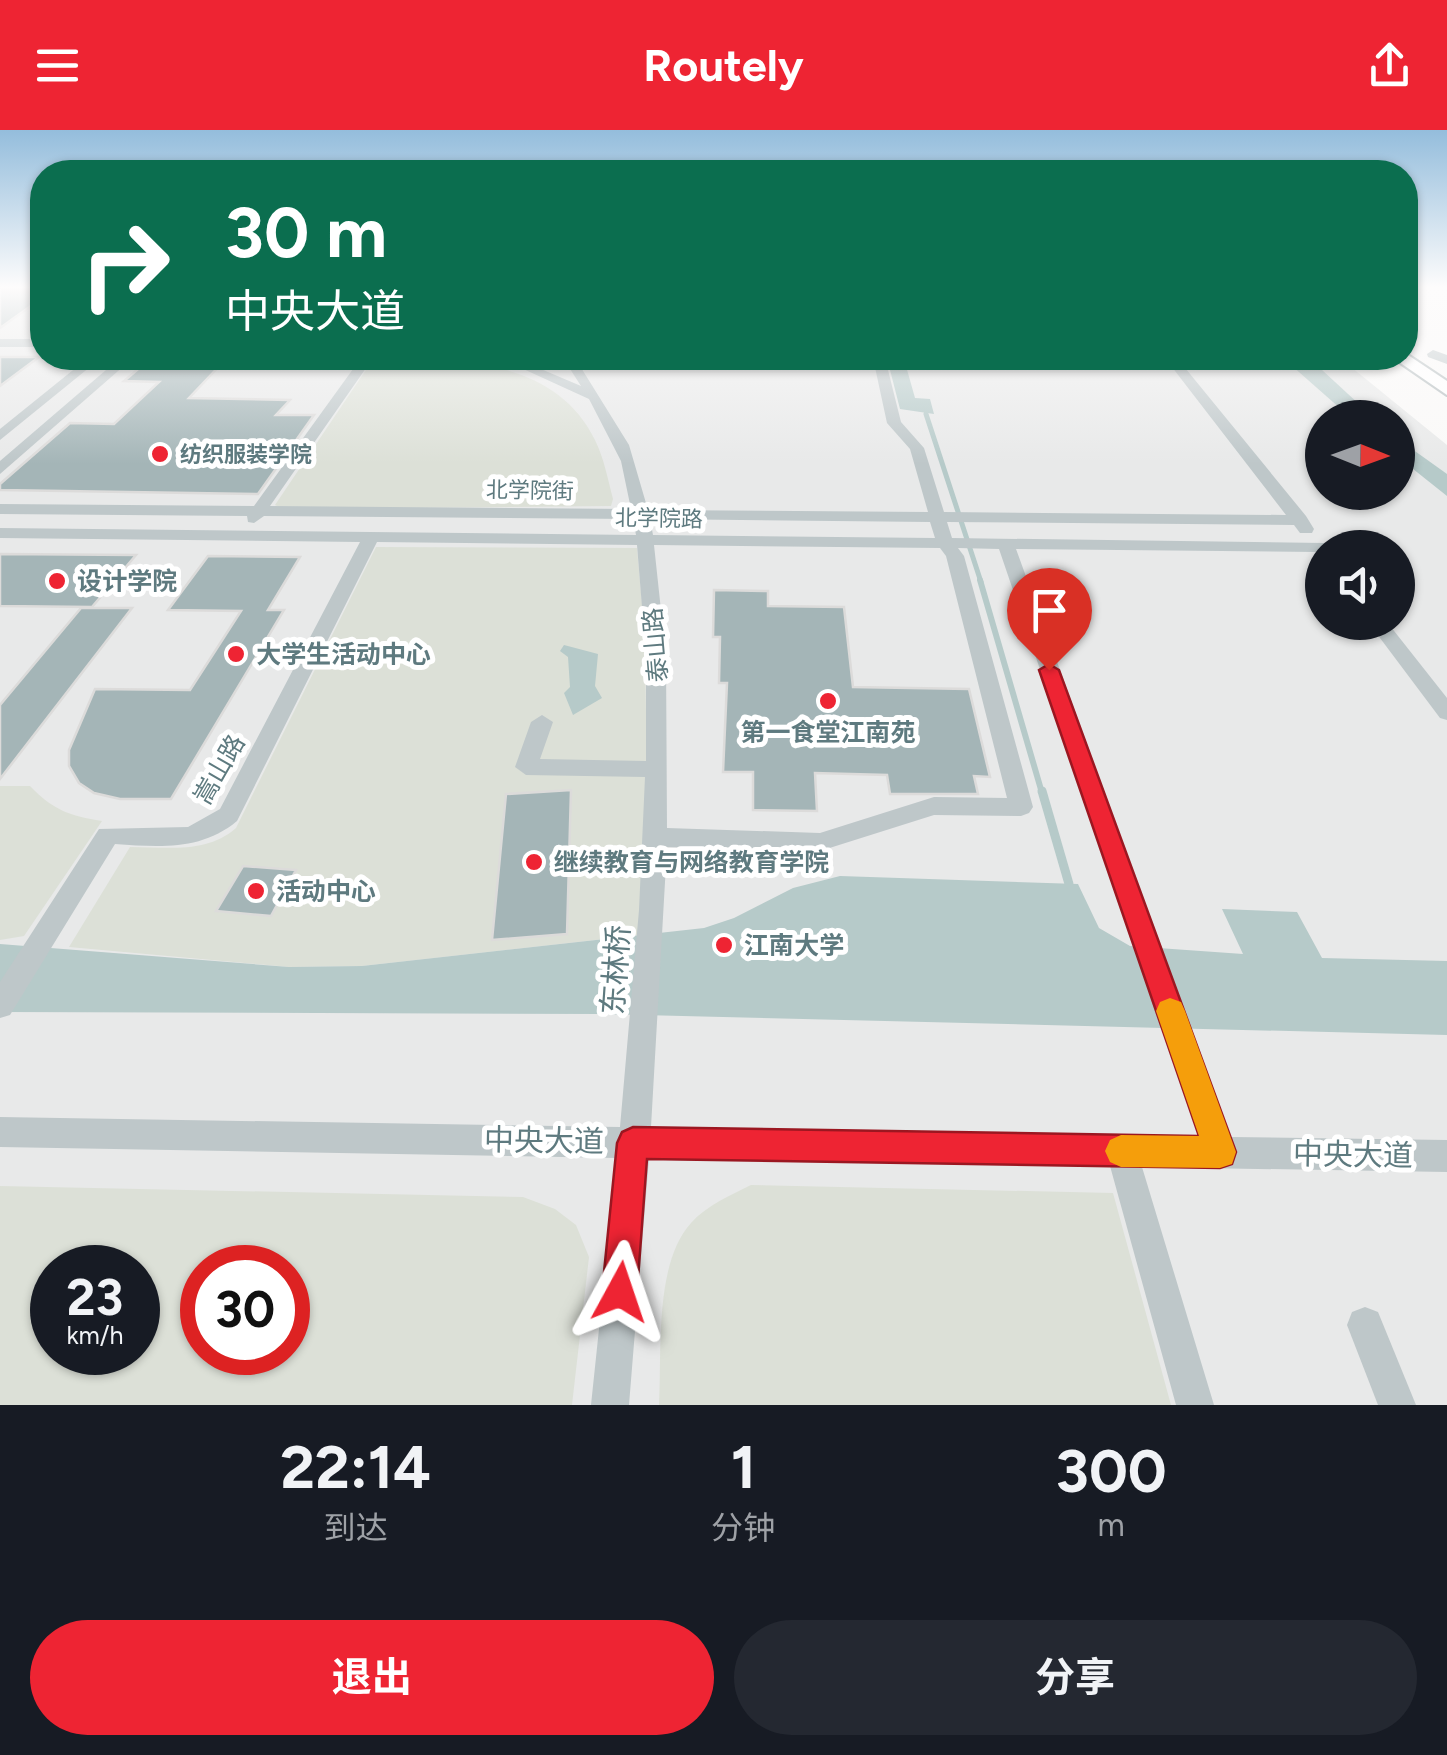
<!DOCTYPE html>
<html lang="zh">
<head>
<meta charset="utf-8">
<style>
	body { margin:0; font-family:Figtree,"Noto Sans SC",sans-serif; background:#242831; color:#f1f3f6; height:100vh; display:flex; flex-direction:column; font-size:38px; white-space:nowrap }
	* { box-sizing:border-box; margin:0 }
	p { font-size:32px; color:#9ea1a6 }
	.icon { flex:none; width:55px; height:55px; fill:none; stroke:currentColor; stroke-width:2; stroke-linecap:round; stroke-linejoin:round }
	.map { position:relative; height:1275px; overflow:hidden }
	.drawer { display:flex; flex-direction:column; background:#171b24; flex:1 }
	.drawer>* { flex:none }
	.guide { position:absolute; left:30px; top:30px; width:1388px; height:210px; border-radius:40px; box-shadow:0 2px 8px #0004; background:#0b6e4f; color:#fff; overflow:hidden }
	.needle { width:65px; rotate:91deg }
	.buttons { position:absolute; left:1305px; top:270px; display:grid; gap:20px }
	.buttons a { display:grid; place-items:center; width:110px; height:110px; border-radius:50%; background:#171b24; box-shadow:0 2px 8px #0004; font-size:50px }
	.speed { position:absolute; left:30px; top:1115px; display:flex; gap:20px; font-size:50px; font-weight:700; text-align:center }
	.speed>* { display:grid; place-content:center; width:130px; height:130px; border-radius:50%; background:#171b24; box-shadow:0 2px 8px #0004; line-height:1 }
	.speed small { font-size:25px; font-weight:400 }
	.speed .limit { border:15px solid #d22; background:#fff; color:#111 }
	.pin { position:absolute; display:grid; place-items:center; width:85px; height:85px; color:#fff; margin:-102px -42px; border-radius:50% 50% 50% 0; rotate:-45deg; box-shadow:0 0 10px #0007 }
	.pin .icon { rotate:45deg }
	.me { position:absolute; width:110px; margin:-55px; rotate:5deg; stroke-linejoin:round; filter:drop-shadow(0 0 8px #0008) }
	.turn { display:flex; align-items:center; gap:35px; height:210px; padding:0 30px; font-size:45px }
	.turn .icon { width:130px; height:130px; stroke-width:2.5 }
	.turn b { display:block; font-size:70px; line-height:85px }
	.eta { display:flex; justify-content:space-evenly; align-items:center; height:170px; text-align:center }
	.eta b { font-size:60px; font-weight:700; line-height:70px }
	.button { display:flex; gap:20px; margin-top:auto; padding:20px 30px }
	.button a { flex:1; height:115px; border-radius:60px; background:#ee2433; color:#fff; font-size:40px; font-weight:700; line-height:115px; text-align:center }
	.button a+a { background:#242831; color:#f1f3f6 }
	header { display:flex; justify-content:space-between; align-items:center; height:130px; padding:0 30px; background:#ee2433; color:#fff; font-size:45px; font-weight:700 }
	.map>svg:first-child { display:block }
</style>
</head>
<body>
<header><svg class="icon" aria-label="menu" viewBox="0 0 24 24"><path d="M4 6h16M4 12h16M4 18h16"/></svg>Routely<svg class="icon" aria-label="share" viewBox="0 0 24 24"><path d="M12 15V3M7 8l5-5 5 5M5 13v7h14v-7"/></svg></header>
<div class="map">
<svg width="1447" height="1275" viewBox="0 0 1447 1275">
	<rect width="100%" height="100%" fill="#faf9f8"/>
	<path fill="#e8e9e9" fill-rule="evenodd" d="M 0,156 L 42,156 L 42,228 L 1340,228 L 1447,315 L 1447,1275 L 0,1275 ZM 1322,288 L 1398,288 L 1398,362 L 1322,362 ZM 1322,418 L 1398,418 L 1398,492 L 1322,492 ZM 52,1138 L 138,1138 L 138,1222 L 52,1222 ZM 202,1138 L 288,1138 L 288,1222 L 202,1222 Z"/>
	<g fill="#dce0d7" fill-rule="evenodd">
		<path d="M 374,228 C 452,228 555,227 595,310 C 604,328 608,350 613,369 L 611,376 L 283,379 L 275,375 Z"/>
		<path d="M 376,417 L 637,418 L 645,508 L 649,804 L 362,836 L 289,837 L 69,817 L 130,717 C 166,717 207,724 236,698 Z"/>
		<path d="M 0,656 L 30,656 C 53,680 70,686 102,691 L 24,806 L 0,810 Z"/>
		<path d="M 751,1055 L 1113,1063 L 1171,1275 L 659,1275 C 662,1221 654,1134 691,1093 C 707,1075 731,1065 751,1055 Z"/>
		<path d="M 0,1056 L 523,1067 L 555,1079 L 576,1095 L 589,1127 L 572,1275 L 0,1275 ZM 52,1138 L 138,1138 L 138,1222 L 52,1222 ZM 202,1138 L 288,1138 L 288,1222 L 202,1222 Z"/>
	</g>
	<g fill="#b6cac9">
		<path d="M 887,228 L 910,228 L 913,235 L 906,236 L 915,268 L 930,269 L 934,284 L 900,279 Z"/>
		<path d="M 1283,228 L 1309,228 L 1373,287 L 1350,287 Z"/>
		<path d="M 1398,309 L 1447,344 L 1447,366 L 1398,327 Z"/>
		<path d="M 564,515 L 598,524 L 595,556 L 602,568 L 573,585 L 564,563 L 570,557 L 568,527 L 560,521 Z"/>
		<path d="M 840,746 L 1078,754 L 1099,798 L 1130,816 L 1243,824 L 1222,779 L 1297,782 L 1322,828 L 1447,831 L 1447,905 L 602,884 L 0,882 L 0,814 L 289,837 L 362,836 L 704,798 L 734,788 L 793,758 Z"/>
	</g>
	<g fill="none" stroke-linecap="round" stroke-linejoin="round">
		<path stroke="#b6cac9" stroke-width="5" d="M 926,284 L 981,452"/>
		<path stroke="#b6cac9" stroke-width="6" d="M 980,450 L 1042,663"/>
		<path stroke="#b6cac9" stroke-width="9" d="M 1042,661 L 1069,754"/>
	</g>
	<g fill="#a4b5b7" stroke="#dcdbda" stroke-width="2.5">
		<path d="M 0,156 L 42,156 L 42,168 L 0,198 Z"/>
		<path d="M 0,227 L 39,227 L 0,256 Z"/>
		<path d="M 151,228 L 226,229 L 189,268 L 290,270 L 276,285 L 314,285 L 258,364 L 0,360 L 0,354 L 70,293 L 114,294 L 159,252 L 124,251 Z"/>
		<path d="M 0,424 L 136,425 L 92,477 L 0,476 Z"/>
		<path d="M 208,426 L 300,427 L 268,480 L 284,480 L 171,669 L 120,669 L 94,663 L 79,653 L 69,636 L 69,620 L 95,559 L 190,560 L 241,481 L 168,480 Z"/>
		<path d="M 714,460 L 768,461 L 768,476 L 844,477 L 853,557 L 969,559 L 990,647 L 974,646 L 978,664 L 890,664 L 887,645 L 815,643 L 817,681 L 753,680 L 753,642 L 723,642 L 727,553 L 719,553 L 720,507 L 713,507 Z"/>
		<path d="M 81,478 L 132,478 L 0,649 L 0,575 Z"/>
		<path d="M 571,660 L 567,804 L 492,810 L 506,664 Z"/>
		<path d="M 243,736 L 296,740 L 271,786 L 216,781 Z"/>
	</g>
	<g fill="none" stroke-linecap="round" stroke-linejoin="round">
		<defs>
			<path id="major" d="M 1405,223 L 1447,251 L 1447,265 L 1399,232 L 1396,228 L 1405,228 Z"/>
		</defs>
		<use href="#major" stroke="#b4bdbf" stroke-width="4"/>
		<g fill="#bec7c9" fill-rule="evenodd">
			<rect x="0" y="209" width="42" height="8"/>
			<path d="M 1433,220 L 1447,225 L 1447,234 L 1428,227 L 1427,224 Z"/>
			<path d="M 88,228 L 101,228 L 0,310 L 0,299 Z"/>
			<path d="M 120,228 L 133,228 L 0,344 L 0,331 Z"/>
			<path d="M 361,228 L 373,228 L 270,376 L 631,379 L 621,331 L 589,269 L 499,228 L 515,228 L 581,256 L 563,228 L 575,228 L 629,315 L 648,380 L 928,382 L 910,319 L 887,293 L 873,228 L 885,228 L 901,292 L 924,318 L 944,382 L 1286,385 L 1165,228 L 1177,228 L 1306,386 L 1314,399 L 1312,403 L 1300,403 L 1294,395 L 947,392 L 952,408 L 1324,413 L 1327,417 L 1318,422 L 1016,419 L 1230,1007 L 1447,1010 L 1447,1042 L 1142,1037 L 1214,1275 L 1176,1275 L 1110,1036 L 649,1028 L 629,1275 L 591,1275 L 617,1028 L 0,1017 L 0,987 L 620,997 L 639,780 L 645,647 L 526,645 L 515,637 L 531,592 L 542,585 L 553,592 L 540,629 L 646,631 L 646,527 L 637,415 L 377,412 L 237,691 C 201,721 159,717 115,714 L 10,885 L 0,888 L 0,852 L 99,699 L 188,697 L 220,679 L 360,412 L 0,408 L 0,398 L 636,405 L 633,389 L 264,386 L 254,393 L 248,392 L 247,386 L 0,384 L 0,374 L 254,376 ZM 650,389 L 930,392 L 935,408 L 653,405 ZM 654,415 L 940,418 L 946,426 L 1007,668 L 934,667 L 820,703 L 667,698 L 666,527 ZM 958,418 L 999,419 L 1199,1006 L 651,997 L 667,717 L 820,721 L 934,685 L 1021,686 L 1029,683 L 1033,677 L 964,426 Z"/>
			<path d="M 1368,492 L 1387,492 L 1447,568 L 1447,590 L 1440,588 Z"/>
			<path d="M 1365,1177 L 1378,1182 L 1416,1275 L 1378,1275 L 1347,1195 L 1352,1182 Z"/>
		</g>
		<use href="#major" fill="#fff" fill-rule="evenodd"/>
	</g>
	<linearGradient id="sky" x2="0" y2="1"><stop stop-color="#94bddc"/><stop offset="0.47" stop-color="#fdfcfc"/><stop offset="1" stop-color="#fdfcfc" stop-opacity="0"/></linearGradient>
	<rect width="1447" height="334" fill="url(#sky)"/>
	<path fill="#ee2433" stroke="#9b1721" stroke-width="2.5" d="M 1049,534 L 1059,540 L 1236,1022 L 1232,1034 L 1220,1038 L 647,1029 L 637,1162 L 632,1175 L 620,1180 L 607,1175 L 602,1162 L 617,1013 L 622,1002 L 633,997 L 1199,1006 L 1039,540 Z"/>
	<path fill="#f59e0b" d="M 1170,868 L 1181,872 L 1185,881 L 1236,1022 L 1232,1034 L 1220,1038 L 1121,1037 L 1110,1032 L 1105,1021 L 1110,1010 L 1121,1005 L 1199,1006 L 1156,881 L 1160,872 Z"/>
	<g fill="#ee2433" stroke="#fff" stroke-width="4">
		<circle cx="160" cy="324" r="10"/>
		<circle cx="57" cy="451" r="10"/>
		<circle cx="236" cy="524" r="10"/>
		<circle cx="828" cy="571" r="10"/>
		<circle cx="534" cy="732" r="10"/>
		<circle cx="256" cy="761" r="10"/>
		<circle cx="724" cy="815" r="10"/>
	</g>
	<g text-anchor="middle" stroke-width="10" stroke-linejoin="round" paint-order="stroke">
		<g font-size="22" font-weight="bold" fill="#5e7a7f" stroke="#fff" text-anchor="start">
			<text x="180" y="332">纺织服装学院</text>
		</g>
		<g font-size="22" fill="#5e7a7f" stroke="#fff">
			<text transform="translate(530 360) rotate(1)" y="8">北学院街</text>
			<text transform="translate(659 388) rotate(1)" y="8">北学院路</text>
		</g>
		<g font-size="25" font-weight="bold" fill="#5e7a7f" stroke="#fff" text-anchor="start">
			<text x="77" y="460">设计学院</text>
			<text x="256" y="533">大学生活动中心</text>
			<text x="828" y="611" text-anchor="middle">第一食堂江南苑</text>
			<text x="554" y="741">继续教育与网络教育学院</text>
			<text x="276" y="770">活动中心</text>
			<text x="744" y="824">江南大学</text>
		</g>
		<g font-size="25" fill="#5e7a7f" stroke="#fff">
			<text transform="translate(655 515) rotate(-95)" y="9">泰山路</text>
			<text transform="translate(219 639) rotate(-60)" y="9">嵩山路</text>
		</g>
		<g font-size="30" fill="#5e7a7f" stroke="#fff">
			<text transform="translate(616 840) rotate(-86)" y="10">东林桥</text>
			<text transform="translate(544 1011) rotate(1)" y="10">中央大道</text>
			<text transform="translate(1353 1025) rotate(1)" y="10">中央大道</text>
		</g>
	</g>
</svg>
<div class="buttons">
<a><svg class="needle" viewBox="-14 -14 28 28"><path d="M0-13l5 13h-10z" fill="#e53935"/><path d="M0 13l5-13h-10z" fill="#9ea1a6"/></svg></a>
<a><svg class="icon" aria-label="sound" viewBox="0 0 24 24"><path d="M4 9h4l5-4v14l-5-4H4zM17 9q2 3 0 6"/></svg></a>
</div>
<div class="speed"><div>23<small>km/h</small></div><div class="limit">30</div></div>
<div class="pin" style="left:1049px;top:540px;background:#d93025"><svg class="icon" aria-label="arrive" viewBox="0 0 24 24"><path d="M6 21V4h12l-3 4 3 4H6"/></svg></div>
<svg class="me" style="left:620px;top:1162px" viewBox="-20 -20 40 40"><path d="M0-17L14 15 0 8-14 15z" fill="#ee2433" stroke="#fff" stroke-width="4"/></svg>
<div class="guide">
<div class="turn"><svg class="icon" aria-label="right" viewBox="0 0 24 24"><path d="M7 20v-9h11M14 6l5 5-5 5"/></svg><div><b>30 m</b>中央大道</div></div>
</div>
</div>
<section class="drawer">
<div class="eta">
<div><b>22:14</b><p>到达</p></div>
<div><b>1</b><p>分钟</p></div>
<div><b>300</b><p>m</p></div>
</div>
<div class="button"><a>退出</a><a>分享</a></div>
</section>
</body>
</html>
